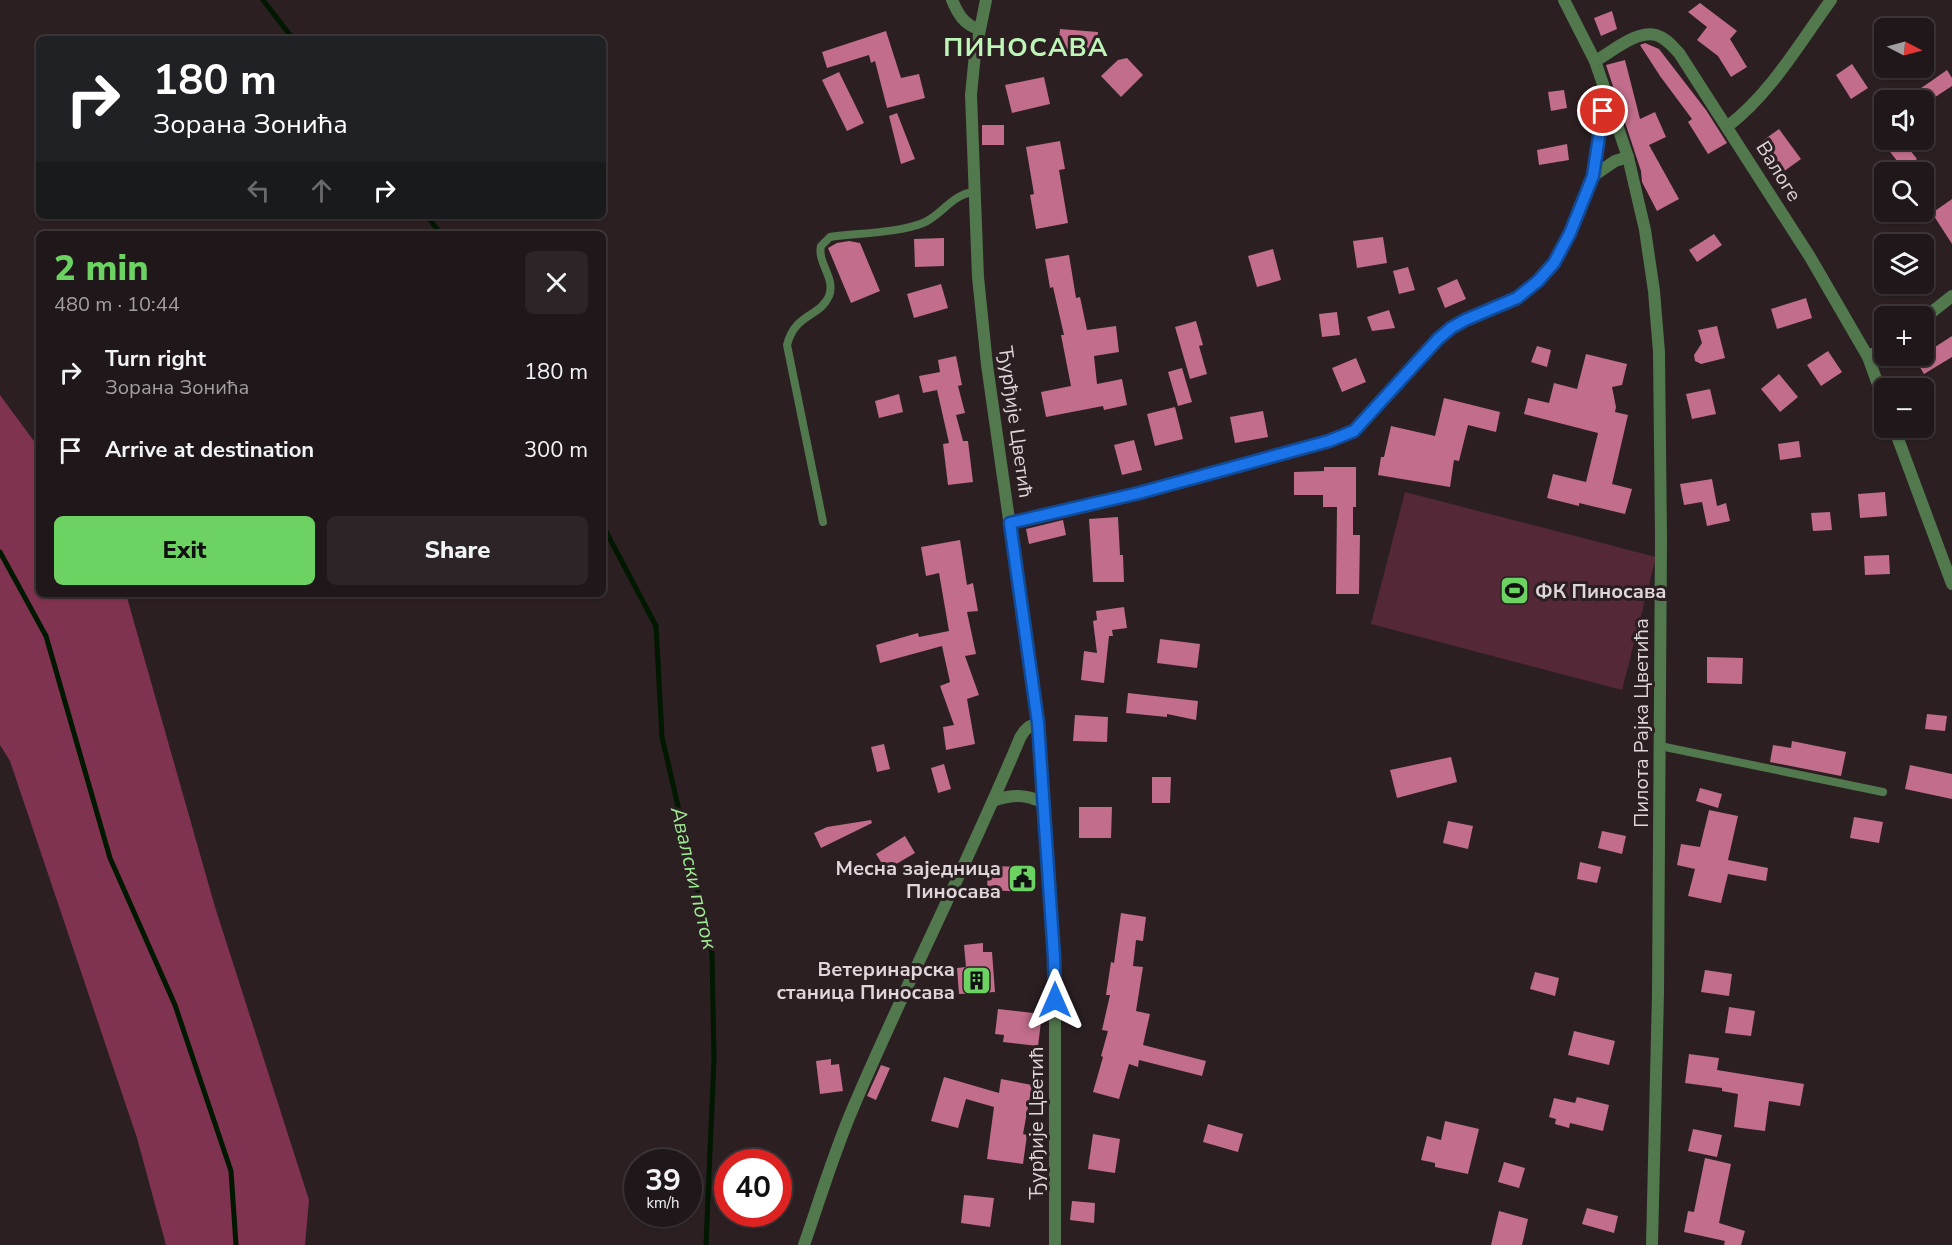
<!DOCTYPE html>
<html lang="en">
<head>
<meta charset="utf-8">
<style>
	body { margin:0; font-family:"Nunito Sans",sans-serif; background:#2d2427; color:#f1f3f6; height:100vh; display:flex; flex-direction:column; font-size:22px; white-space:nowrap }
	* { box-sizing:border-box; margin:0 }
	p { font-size:20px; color:#a29fa2 }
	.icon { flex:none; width:33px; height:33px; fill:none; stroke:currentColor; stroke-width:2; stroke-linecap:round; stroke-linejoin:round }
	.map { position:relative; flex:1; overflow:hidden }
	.details { position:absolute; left:36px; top:231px; width:570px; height:366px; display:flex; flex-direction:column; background:#20171a; border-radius:9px; box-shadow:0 2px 4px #0004,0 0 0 2px #3d3639 }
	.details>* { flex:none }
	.hud { position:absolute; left:36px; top:36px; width:570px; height:183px; border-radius:9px; box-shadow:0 2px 4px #0004,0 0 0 2px #3d3639; background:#202124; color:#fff; overflow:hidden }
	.needle { width:39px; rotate:96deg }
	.fabs { position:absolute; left:1874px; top:18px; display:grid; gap:12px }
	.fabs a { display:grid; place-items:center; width:60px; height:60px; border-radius:9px; background:#20171a; box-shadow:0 2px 4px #0004,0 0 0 2px #3d3639; font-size:30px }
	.speed { position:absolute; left:624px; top:1149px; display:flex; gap:12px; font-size:30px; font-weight:700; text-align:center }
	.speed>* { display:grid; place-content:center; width:78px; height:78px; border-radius:50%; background:#20171a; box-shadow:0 2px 4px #0004,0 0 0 2px #3d3639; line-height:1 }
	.speed small { font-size:15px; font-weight:400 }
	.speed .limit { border:9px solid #d22; background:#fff; color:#111 }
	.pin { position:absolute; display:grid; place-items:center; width:51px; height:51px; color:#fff; margin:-26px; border:3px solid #fff; border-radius:50%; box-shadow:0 2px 6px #0007 }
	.me { position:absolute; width:66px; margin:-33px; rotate:0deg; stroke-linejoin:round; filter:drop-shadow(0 0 4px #0008) }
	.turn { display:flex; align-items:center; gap:21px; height:126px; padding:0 18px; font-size:27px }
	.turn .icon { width:78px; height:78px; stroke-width:2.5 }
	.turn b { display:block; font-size:42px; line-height:51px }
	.lanes { display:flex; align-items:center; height:57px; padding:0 18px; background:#0003; justify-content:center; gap:30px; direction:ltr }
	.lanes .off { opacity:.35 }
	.round { display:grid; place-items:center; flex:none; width:63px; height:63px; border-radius:9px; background:#2d2427 }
	.headline { display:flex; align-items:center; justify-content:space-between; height:102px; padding:0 18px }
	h1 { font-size:36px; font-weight:800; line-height:45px; color:#6cd362 }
	.cta { display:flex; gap:12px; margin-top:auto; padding:12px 18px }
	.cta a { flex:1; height:69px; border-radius:9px; background:#6cd362; color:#111; font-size:24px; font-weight:800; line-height:69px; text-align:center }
	.cta a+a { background:#2d2427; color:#f1f3f6 }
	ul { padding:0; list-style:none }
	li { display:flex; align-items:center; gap:18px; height:78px; padding:0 18px }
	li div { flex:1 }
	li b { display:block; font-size:22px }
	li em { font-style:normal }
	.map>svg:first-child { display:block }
</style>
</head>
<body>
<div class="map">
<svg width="1952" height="1245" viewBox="0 0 1952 1245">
	<rect width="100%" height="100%" fill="#2b1f22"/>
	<path fill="#552838" d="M 1405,492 L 1656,557 L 1622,690 L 1371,624 Z"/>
	<path fill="#803351" d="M 0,395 L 39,448 L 39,594 L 126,594 L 215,907 L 309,1200 L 305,1245 L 166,1245 L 137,1138 L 10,761 L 0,745 Z"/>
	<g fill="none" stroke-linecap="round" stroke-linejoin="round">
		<g stroke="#001700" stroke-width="5">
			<path d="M 263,0 L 293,39"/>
			<path d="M 427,216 L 441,234"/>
			<path d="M 603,526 L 656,626 L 662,737 L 712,953 L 714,1059 L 706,1245"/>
			<path d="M 0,552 L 46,636 L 110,858 L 175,1005 L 231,1171 L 236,1245"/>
		</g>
	</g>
	<g fill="#c16d8b">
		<path d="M 1700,3 L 1737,31 L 1730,39 L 1747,67 L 1731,77 L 1718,56 L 1697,40 L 1707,27 L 1688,12 Z"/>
		<path d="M 1612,11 L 1617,29 L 1601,36 L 1594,18 Z"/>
		<path d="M 1060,29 L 1098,32 L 1096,52 L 1058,49 Z"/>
		<path d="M 886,31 L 901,78 L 919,74 L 925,98 L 887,108 L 875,61 L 871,63 L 869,55 L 827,68 L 822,52 Z"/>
		<path d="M 1645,43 L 1659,49 L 1706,110 L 1727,143 L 1708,154 L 1688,122 L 1692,119 L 1660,76 L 1640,45 Z"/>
		<path d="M 1127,58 L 1143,75 L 1121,97 L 1101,76 L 1118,60 Z"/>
		<path d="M 1625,60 L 1640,119 L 1655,112 L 1666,137 L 1649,145 L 1679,199 L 1657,211 L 1642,182 L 1641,171 L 1606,65 Z"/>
		<path d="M 1852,64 L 1868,88 L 1851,99 L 1836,75 Z"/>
		<path d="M 1947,70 L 1952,78 L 1952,86 L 1923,105 L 1923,100 L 1918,100 L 1914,93 Z"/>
		<path d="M 839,72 L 864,123 L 847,131 L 822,80 Z"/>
		<path d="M 1044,77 L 1050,104 L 1012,113 L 1005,85 Z"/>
		<path d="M 1564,90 L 1567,108 L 1551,111 L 1548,92 Z"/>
		<path d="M 897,113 L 915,159 L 901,164 L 889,116 Z"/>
		<rect x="982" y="125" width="22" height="20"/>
		<path d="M 1779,129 L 1801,159 L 1783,172 L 1761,142 Z"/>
		<path d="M 1881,140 L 1902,140 L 1917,159 L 1904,170 Z"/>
		<path d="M 1060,141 L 1065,169 L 1059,170 L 1068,223 L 1036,229 L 1030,195 L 1034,194 L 1026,147 Z"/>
		<path d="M 1567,144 L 1569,160 L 1539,165 L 1537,150 Z"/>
		<path d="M 1952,199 L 1952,244 L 1932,213 Z"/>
		<path d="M 1714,234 L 1722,245 L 1697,262 L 1689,250 Z"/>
		<path d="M 1383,237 L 1387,263 L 1357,268 L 1353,241 Z"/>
		<path d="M 944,238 L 944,266 L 915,267 L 914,239 Z"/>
		<path d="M 849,241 L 860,243 L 880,291 L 851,303 L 828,248 L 837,243 Z"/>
		<path d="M 1273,249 L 1281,280 L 1257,287 L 1248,256 Z"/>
		<path d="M 1069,255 L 1076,298 L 1080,297 L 1087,330 L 1116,326 L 1119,352 L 1094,356 L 1097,384 L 1122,379 L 1127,405 L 1104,410 L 1103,406 L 1046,417 L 1041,392 L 1071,386 L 1061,335 L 1064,335 L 1053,287 L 1050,288 L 1045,259 Z"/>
		<path d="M 1408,267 L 1415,290 L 1399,294 L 1393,271 Z"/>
		<path d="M 1457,279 L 1466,299 L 1445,308 L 1437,288 Z"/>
		<path d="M 941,284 L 948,308 L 914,318 L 907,294 Z"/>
		<path d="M 1806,298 L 1812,318 L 1777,329 L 1771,309 Z"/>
		<path d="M 1389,310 L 1395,328 L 1372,331 L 1367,317 Z"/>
		<path d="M 1337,312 L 1340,335 L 1322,337 L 1319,314 Z"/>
		<path d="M 1196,321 L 1203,345 L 1199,346 L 1207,374 L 1190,379 L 1175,327 Z"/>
		<path d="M 1717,326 L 1725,358 L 1701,364 L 1695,361 L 1694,355 L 1702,343 L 1698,330 Z"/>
		<path d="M 1952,336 L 1952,357 L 1924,374 L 1918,364 L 1918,358 Z"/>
		<path d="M 1537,346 L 1551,350 L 1547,367 L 1531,362 Z"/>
		<path d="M 1828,351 L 1842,372 L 1821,386 L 1807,365 Z"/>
		<path d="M 1586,354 L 1627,364 L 1622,385 L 1612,387 L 1616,407 L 1615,412 L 1628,415 L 1612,484 L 1632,489 L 1625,514 L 1579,503 L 1579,506 L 1547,498 L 1553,474 L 1586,482 L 1598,433 L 1524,414 L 1528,398 L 1549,403 L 1554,383 L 1577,389 Z"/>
		<path d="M 956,356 L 962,385 L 958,386 L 965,413 L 956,415 L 963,441 L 968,441 L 973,482 L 948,485 L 943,444 L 949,443 L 937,390 L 923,393 L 919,376 L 940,372 L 938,360 Z"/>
		<path d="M 1356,358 L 1366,382 L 1342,392 L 1332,368 Z"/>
		<path d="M 1182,368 L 1192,402 L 1178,406 L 1168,372 Z"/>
		<path d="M 1779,374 L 1798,397 L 1780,412 L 1761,389 Z"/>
		<path d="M 1710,389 L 1716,414 L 1692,419 L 1686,394 Z"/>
		<path d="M 899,394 L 903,412 L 879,418 L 875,401 Z"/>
		<path d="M 1444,398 L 1500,412 L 1496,432 L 1468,425 L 1459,461 L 1454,460 L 1450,487 L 1378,475 L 1381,457 L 1384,457 L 1391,426 L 1435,436 Z"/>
		<path d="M 1175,407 L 1183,439 L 1155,446 L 1147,414 Z"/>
		<path d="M 1263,411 L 1268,437 L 1235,443 L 1230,417 Z"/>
		<path d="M 1134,440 L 1142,470 L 1122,475 L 1114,445 Z"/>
		<path d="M 1799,441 L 1801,457 L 1780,460 L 1778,444 Z"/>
		<path d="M 1324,467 L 1356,467 L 1356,507 L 1353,507 L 1353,535 L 1360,535 L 1359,594 L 1336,594 L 1337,507 L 1323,507 L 1323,495 L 1294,495 L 1294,472 L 1324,471 Z"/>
		<path d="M 1712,479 L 1717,506 L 1726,503 L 1730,521 L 1707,526 L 1702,502 L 1684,505 L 1680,484 Z"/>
		<path d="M 1885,492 L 1887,516 L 1860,518 L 1858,494 Z"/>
		<path d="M 1830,512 L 1832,530 L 1813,531 L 1811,513 Z"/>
		<path d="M 1118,517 L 1120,555 L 1123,555 L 1124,582 L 1093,582 L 1089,519 Z"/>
		<path d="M 1063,520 L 1066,535 L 1029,544 L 1026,529 Z"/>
		<path d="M 960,540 L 967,585 L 973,583 L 978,611 L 967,612 L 976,654 L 965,656 L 979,695 L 967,699 L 975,744 L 946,750 L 943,727 L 954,725 L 940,686 L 950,682 L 942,646 L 880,663 L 876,645 L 918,633 L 919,637 L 949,631 L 939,573 L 926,576 L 921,547 Z"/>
		<path d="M 1889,555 L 1890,574 L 1865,575 L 1864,556 Z"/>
		<path d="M 1124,607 L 1127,628 L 1112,630 L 1113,636 L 1109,636 L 1104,683 L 1081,680 L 1084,651 L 1097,653 L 1093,621 L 1097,620 L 1096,611 Z"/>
		<path d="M 1160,639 L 1200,644 L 1197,668 L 1157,663 Z"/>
		<path d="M 1707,657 L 1743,658 L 1742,684 L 1707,683 Z"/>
		<path d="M 1128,693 L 1198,701 L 1196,720 L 1167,714 L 1167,717 L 1126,713 Z"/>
		<path d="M 1927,714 L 1947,716 L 1945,731 L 1925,729 Z"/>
		<path d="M 1075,715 L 1108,717 L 1107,742 L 1073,741 Z"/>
		<path d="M 1792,741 L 1846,752 L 1841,776 L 1770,762 L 1773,745 L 1791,748 Z"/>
		<path d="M 884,744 L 890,769 L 877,772 L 871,747 Z"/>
		<path d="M 1451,757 L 1457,782 L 1397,798 L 1390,770 Z"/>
		<path d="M 944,764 L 951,789 L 938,793 L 931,768 Z"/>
		<path d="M 1910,765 L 1952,774 L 1952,799 L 1905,789 Z"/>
		<path d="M 1152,777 L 1171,777 L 1170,803 L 1152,803 Z"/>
		<path d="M 1700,788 L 1722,794 L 1718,808 L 1696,801 Z"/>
		<path d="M 1079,807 L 1112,807 L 1111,838 L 1079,838 Z"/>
		<path d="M 1709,810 L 1738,816 L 1728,860 L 1768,868 L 1766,881 L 1728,874 L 1721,903 L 1688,896 L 1695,869 L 1677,865 L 1681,844 L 1700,847 Z"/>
		<path d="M 1854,817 L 1883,822 L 1879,843 L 1850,838 Z"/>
		<path d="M 871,820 L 872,823 L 821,848 L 814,833 L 827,827 Z"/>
		<path d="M 1448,821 L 1473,826 L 1468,849 L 1443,843 Z"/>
		<path d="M 1602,831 L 1626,836 L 1622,854 L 1598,848 Z"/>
		<path d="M 905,836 L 915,853 L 886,870 L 876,854 Z"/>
		<path d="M 1580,862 L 1601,867 L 1597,883 L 1577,879 Z"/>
		<path d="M 988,866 L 1026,867 L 1026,892 L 987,890 Z"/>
		<path d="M 1121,913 L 1146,917 L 1143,941 L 1136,940 L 1133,966 L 1143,967 L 1136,1011 L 1150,1014 L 1143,1045 L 1206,1061 L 1202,1076 L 1139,1060 L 1138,1067 L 1129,1064 L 1119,1099 L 1093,1092 L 1103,1057 L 1101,1056 L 1108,1031 L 1102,1030 L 1110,995 L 1106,995 L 1111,962 L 1114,963 Z"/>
		<path d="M 983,943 L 983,952 L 992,952 L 995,992 L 959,994 L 957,968 L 966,967 L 964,945 Z"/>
		<path d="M 1705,970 L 1732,974 L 1729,996 L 1701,992 Z"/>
		<path d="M 1535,972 L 1559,978 L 1555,996 L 1530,989 Z"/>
		<path d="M 1729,1007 L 1755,1011 L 1751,1036 L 1725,1033 Z"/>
		<path d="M 998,1009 L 1042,1014 L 1038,1046 L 1003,1042 L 1004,1035 L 995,1034 Z"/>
		<path d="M 1574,1031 L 1615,1041 L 1609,1065 L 1568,1055 Z"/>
		<path d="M 1689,1054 L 1719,1058 L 1717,1070 L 1804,1084 L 1800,1106 L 1769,1101 L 1765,1131 L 1734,1127 L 1738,1094 L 1722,1091 L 1722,1088 L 1685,1083 Z"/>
		<path d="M 831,1059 L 831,1065 L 839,1064 L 843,1091 L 820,1094 L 816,1061 Z"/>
		<path d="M 881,1065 L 890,1068 L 876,1100 L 867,1096 Z"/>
		<path d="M 944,1077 L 999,1093 L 1001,1079 L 1032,1085 L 1023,1134 L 1027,1135 L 1023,1164 L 987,1159 L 994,1107 L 966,1099 L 958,1128 L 931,1121 Z"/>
		<path d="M 1577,1097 L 1609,1105 L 1603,1131 L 1570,1123 L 1569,1128 L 1555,1124 L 1556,1119 L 1549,1117 L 1554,1098 L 1575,1103 Z"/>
		<path d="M 1445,1121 L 1479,1129 L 1468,1174 L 1435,1167 L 1435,1163 L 1421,1160 L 1427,1136 L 1441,1140 Z"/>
		<path d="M 1208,1124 L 1243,1134 L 1238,1152 L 1203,1142 Z"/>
		<path d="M 1693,1129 L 1722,1135 L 1717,1157 L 1688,1151 Z"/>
		<path d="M 1093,1134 L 1120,1139 L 1115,1173 L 1088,1169 Z"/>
		<path d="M 1705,1158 L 1731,1164 L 1719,1223 L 1745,1231 L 1741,1245 L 1724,1245 L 1725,1241 L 1684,1232 L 1688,1211 L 1694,1212 Z"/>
		<path d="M 1504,1162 L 1525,1168 L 1519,1188 L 1498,1182 Z"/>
		<path d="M 964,1195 L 994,1198 L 990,1227 L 961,1223 Z"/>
		<path d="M 1072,1201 L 1095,1203 L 1094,1223 L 1070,1220 Z"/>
		<path d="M 1587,1208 L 1618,1216 L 1614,1233 L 1582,1224 Z"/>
		<path d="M 1499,1211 L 1528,1219 L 1522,1245 L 1491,1245 Z"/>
	</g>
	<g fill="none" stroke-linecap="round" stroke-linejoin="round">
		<g stroke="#52784e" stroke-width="8">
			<path d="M 823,522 L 787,345 C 795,313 820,317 829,296 C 836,278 817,263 821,246 L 830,237 C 858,233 898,233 923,223 C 942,215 952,194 974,192"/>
			<path d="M 1660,746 L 1883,792"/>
		</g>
		<g stroke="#52784e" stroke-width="12">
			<path d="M 952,0 C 958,14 964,25 979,29"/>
			<path d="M 1564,0 L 1595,61 L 1628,157 L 1645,230 L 1654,291 L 1659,352 L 1661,539 L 1658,993 L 1652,1245"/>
			<path d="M 1595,61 C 1612,52 1636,30 1656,35 C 1666,38 1672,46 1679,53 L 1810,257 L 1868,357 L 1884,401"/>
			<path d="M 1728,126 C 1771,93 1799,44 1831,0"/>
			<path d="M 1593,176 L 1615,161 L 1628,157"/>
			<path d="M 1923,319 L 1952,296"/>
			<path d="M 1868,357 L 1884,347"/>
			<path d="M 1894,428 L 1952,584"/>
			<path d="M 1010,523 L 1139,493 L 1329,441 L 1354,431 L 1438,339 L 1451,328 L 1465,320 L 1517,298 L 1537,281 L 1554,263 L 1570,233 L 1593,176 L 1606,93"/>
			<path d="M 993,801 C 1012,794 1026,794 1044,803"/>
			<path d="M 804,1245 C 820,1199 834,1152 853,1108 C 906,983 968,863 1020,738 C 1025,729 1028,726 1038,723"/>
		</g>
		<path stroke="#52784e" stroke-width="12" d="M 986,0 L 975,54 L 971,95 L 978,277 L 987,365 L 1038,723 L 1055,957 L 1055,1245"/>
	</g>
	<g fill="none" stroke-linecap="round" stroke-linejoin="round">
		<defs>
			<path id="route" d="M 1055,1000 L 1054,957 L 1038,723 L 1010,523 L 1139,493 L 1329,441 L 1354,431 L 1438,339 L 1451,328 L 1465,320 L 1517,298 L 1538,281 L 1554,263 L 1570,233 L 1593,176 L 1603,111"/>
		</defs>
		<use href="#route" stroke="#114b97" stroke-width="15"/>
		<use href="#route" stroke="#1a73e8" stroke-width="10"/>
	</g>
	<defs>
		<symbol id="stadium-square" viewBox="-11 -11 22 22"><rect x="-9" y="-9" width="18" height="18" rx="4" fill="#6cd362" stroke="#2b1f22"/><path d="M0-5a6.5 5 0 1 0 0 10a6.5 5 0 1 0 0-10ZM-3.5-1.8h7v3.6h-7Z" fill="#111"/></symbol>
		<symbol id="civic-square" viewBox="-11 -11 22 22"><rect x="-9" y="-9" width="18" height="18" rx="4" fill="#6cd362" stroke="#2b1f22"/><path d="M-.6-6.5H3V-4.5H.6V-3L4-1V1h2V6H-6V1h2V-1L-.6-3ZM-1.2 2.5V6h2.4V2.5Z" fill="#111"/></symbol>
		<symbol id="building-square" viewBox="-11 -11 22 22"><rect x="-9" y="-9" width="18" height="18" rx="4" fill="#6cd362" stroke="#2b1f22"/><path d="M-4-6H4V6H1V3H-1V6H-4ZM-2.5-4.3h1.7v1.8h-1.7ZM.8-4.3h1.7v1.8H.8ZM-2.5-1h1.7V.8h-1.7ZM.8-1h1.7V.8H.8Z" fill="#111"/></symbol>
	</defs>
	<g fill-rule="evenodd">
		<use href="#stadium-square" x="1498" y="574" width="33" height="33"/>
		<use href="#civic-square" x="1006" y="862" width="33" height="33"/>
		<use href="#building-square" x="960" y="964" width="33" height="33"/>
	</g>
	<g text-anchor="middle" stroke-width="6" stroke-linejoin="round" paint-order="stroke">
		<g font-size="20" fill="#dfd6d9" stroke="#2b1f22">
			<text transform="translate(1779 171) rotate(58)" y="7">Валоге</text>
			<text transform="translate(1016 422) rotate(82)" y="7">Ђурђије Цветић</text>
			<text transform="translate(1641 723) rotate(-90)" y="7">Пилота Рајка Цветића</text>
			<text transform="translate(1036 1123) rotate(-90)" y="7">Ђурђије Цветић</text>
		</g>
		<g font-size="20" font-weight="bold" fill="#dfd6d9" stroke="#2b1f22" text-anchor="end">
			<text x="1535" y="598" text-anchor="start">ФК Пиносава</text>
			<text x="1001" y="875">Месна заједница<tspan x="1001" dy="23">Пиносава</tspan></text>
			<text x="955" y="976">Ветеринарска<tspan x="955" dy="23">станица Пиносава</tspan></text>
		</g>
		<g font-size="21" font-style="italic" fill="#9ceb93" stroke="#2b1f22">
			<text transform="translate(694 878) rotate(77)" y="7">Авалски поток</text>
		</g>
		<g font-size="26" font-weight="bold" letter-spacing="1.5" fill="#bef6b8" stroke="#2b1f22">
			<text x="1026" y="56">ПИНОСАВА</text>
		</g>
	</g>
</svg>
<div class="fabs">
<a><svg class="needle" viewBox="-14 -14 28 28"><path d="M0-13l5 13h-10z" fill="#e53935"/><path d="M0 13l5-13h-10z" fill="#a29fa2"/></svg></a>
<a><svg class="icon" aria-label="sound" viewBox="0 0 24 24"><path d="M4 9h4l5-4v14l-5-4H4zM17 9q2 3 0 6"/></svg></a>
<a><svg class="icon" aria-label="search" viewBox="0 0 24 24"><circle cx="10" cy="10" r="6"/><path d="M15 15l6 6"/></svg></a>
<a><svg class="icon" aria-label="layers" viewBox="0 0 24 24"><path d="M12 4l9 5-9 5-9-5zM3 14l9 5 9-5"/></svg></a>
<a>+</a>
<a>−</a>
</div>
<div class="speed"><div>39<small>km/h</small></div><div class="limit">40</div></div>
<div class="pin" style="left:1603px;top:111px;background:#d93025"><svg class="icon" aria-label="arrive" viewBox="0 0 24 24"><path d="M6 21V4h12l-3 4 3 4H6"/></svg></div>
<svg class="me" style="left:1055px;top:1000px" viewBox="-20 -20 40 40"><path d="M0-17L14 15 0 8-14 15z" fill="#1a73e8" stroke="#fff" stroke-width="4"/></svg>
<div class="hud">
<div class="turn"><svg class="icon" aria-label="right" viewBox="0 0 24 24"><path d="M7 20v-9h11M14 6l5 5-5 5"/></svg><div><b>180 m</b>Зорана Зонића</div></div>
<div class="lanes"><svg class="icon off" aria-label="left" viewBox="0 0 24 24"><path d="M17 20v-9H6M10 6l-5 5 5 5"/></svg><svg class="icon off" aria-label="ahead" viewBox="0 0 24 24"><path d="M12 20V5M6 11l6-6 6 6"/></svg><svg class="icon" aria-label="right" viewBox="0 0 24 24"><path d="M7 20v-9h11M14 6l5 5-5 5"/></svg></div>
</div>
<section class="details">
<div class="headline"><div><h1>2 min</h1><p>480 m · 10:44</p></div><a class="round"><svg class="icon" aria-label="close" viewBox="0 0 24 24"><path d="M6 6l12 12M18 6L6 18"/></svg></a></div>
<ul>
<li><svg class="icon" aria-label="right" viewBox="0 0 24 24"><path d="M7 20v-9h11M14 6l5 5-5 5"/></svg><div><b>Turn right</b><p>Зорана Зонића</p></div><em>180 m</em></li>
<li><svg class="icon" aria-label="arrive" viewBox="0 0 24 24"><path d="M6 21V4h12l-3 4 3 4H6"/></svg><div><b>Arrive at destination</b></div><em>300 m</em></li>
</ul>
<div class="cta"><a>Exit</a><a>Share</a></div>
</section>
</div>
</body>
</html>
